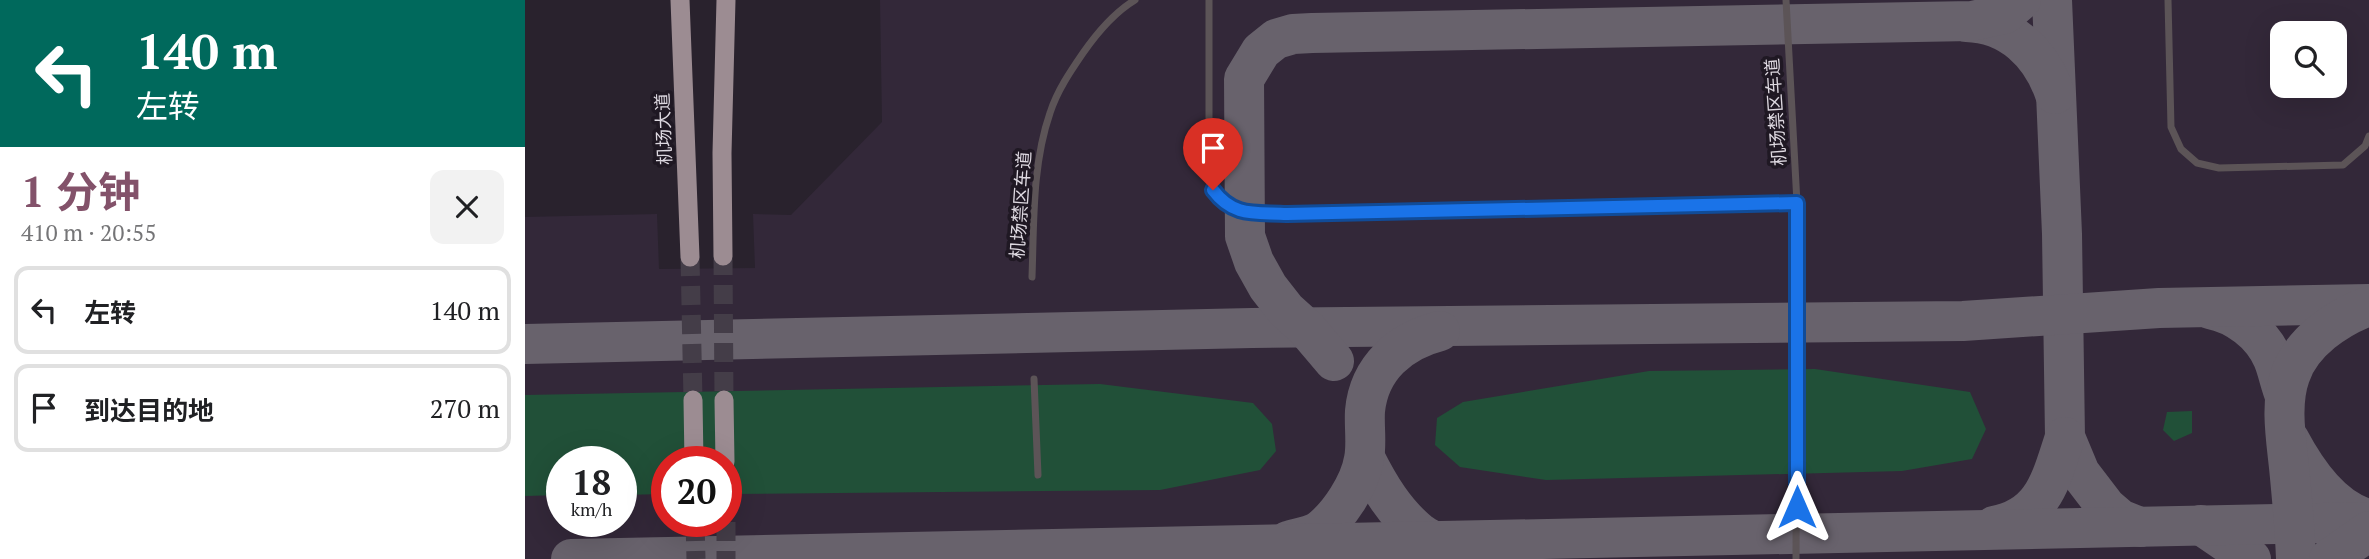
<!DOCTYPE html>
<html lang="zh">
<head>
<meta charset="utf-8">
<style>
	body { margin:0; font-family:"PT Serif","Noto Sans SC",serif; background:#f2f2f2; color:#202124; height:100vh; display:flex; flex-direction:column; font-size:26px; white-space:nowrap }
	* { box-sizing:border-box; margin:0 }
	p { font-size:23px; color:#757577 }
	.icon { flex:none; width:38px; height:38px; fill:none; stroke:currentColor; stroke-width:2; stroke-linecap:round; stroke-linejoin:round }
	.map { position:relative; flex:1; overflow:hidden }
	.panel { display:flex; flex-direction:column; background:#fff; width:525px }
	.panel>* { flex:none }
	.top-card { background:#00695c; color:#fff; overflow:hidden }
	.buttons { position:absolute; left:1745px; top:21px; display:grid; gap:14px }
	.buttons a { display:grid; place-items:center; width:77px; height:77px; border-radius:14px; background:#fff; box-shadow:0 7px 28px #0002; font-size:35px }
	.speed { position:absolute; left:21px; top:446px; display:flex; gap:14px; font-size:35px; font-weight:700; text-align:center }
	.speed>* { display:grid; place-content:center; width:91px; height:91px; border-radius:50%; background:#fff; box-shadow:0 7px 28px #0002; line-height:1 }
	.speed small { font-size:18px; font-weight:400 }
	.speed .limit { border:10px solid #d22; background:#fff; color:#111 }
	.pin { position:absolute; display:grid; place-items:center; width:60px; height:60px; color:#fff; margin:-72px -30px; border-radius:50% 50% 50% 0; rotate:-45deg; box-shadow:0 0 7px #0007 }
	.pin .icon { rotate:45deg }
	.me { position:absolute; width:77px; margin:-38px; rotate:0deg; stroke-linejoin:round; filter:drop-shadow(0 0 5px #0008) }
	.turn { display:flex; align-items:center; gap:24px; height:147px; padding:0 21px; font-size:32px }
	.turn .icon { width:91px; height:91px; stroke-width:2.5 }
	.turn b { display:block; font-size:49px; line-height:60px }
	.round { display:grid; place-items:center; flex:none; width:74px; height:74px; border-radius:14px; background:#f2f2f2 }
	.head { display:flex; align-items:center; justify-content:space-between; height:119px; padding:0 21px }
	h1 { font-size:42px; font-weight:700; line-height:52px; color:#83526a }
	ul { padding:0; list-style:none }
	li { display:flex; align-items:center; gap:21px; height:88px; margin:0 14px 10px; padding:0 7px; border:4px solid #e0e0e0; border-radius:14px }
	li div { flex:1 }
	li b { display:block; font-size:26px }
	li em { font-style:normal }
	main { display:flex; flex:1; min-height:0 }
	.map>svg:first-child { display:block }
</style>
</head>
<body>
<main>
<section class="panel">
<div class="top-card">
<div class="turn"><svg class="icon" aria-label="left" viewBox="0 0 24 24"><path d="M17 20v-9H6M10 6l-5 5 5 5"/></svg><div><b>140 m</b>左转</div></div>
</div>
<div class="head"><div><h1>1 分钟</h1><p>410 m · 20:55</p></div><a class="round"><svg class="icon" aria-label="close" viewBox="0 0 24 24"><path d="M6 6l12 12M18 6L6 18"/></svg></a></div>
<ul>
<li><svg class="icon" aria-label="left" viewBox="0 0 24 24"><path d="M17 20v-9H6M10 6l-5 5 5 5"/></svg><div><b>左转</b></div><em>140 m</em></li>
<li><svg class="icon" aria-label="arrive" viewBox="0 0 24 24"><path d="M6 21V4h12l-3 4 3 4H6"/></svg><div><b>到达目的地</b></div><em>270 m</em></li>
</ul>
</section>
<div class="map">
<svg width="1844" height="559" viewBox="0 0 1844 559">
	<rect width="100%" height="100%" fill="#29222d"/>
	<path fill="#332839" fill-rule="evenodd" d="M 355,0 L 1844,0 L 1844,559 L 0,559 L 0,217 L 132,214 L 134,269 L 230,268 L 228,214 L 266,215 L 357,122 ZM 1757,33 L 1810,33 L 1810,86 L 1757,86 ZM 37,462 L 96,462 L 96,522 L 37,522 ZM 142,462 L 201,462 L 201,522 L 142,522 Z"/>
	<g fill="#215038">
		<path d="M 1290,369 L 1445,392 L 1461,429 L 1447,459 L 1377,471 L 1021,480 L 935,467 L 910,445 L 912,418 L 938,402 L 1124,371 Z"/>
		<path d="M 575,384 L 728,403 L 747,424 L 751,451 L 735,470 L 635,490 L 201,494 L 201,462 L 142,462 L 142,494 L 96,495 L 96,462 L 37,462 L 37,495 L 0,496 L 0,395 Z"/>
		<path d="M 1667,411 L 1667,433 L 1649,441 L 1638,430 L 1642,412 Z"/>
	</g>
	<g fill="none" stroke-linecap="round" stroke-linejoin="round">
		<g stroke="#68626c" stroke-width="40">
			<path d="M 1527,0 L 1537,234 L 1540,437 L 1555,473 L 1581,507 L 1595,519 L 1615,527"/>
			<path d="M 1441,22 C 1485,23 1516,53 1530,94"/>
			<path d="M 1685,309 C 1711,314 1737,333 1748,359 C 1753,371 1755,384 1760,396"/>
			<path d="M 0,344 L 727,328 L 1438,321 L 1634,308 L 1844,304"/>
			<path d="M 809,361 L 781,328 L 761,310 L 743,287 L 729,262 L 720,236 L 719,79 L 736,51 L 751,39 L 768,34 L 787,33 L 1447,21 L 1480,14 L 1496,0"/>
			<path d="M 1764,439 C 1781,471 1807,510 1844,519"/>
			<path d="M 840,458 C 854,486 870,513 895,533 C 902,538 911,542 918,547"/>
			<path d="M 1676,525 L 1726,559"/>
			<path d="M 1469,526 C 1519,517 1526,479 1540,437"/>
			<path d="M 763,541 C 773,538 786,536 794,531 C 814,516 835,484 839,459 C 842,444 839,427 840,411 C 844,368 875,341 915,331"/>
			<path d="M 46,559 L 1844,522"/>
			<path d="M 1771,559 C 1770,528 1767,498 1764,467 C 1761,438 1755,404 1765,376 C 1776,342 1813,317 1844,306"/>
			<path d="M 1804,559 L 1844,531"/>
		</g>
		<g stroke="#443d48" stroke-width="19" stroke-dasharray="19 10" stroke-linecap="butt">
			<path d="M 198,256 L 199,400"/>
			<path d="M 165,257 L 168,400"/>
			<path d="M 170,522 L 171,559"/>
			<path d="M 201,522 L 201,559"/>
		</g>
		<g stroke="#5c5457" stroke-width="7">
			<path d="M 684,0 L 684,166 C 685,173 686,182 688,188 C 698,218 737,213 762,214 L 1272,203"/>
			<path d="M 1261,0 L 1272,203 L 1271,559"/>
			<path d="M 1643,0 L 1646,127 L 1656,149 L 1672,163 L 1694,168 L 1818,165 L 1840,146 L 1844,136"/>
			<path d="M 507,277 C 509,223 507,165 525,113 C 532,91 545,72 558,53 C 572,33 590,12 610,0"/>
			<path d="M 509,379 L 513,475"/>
		</g>
		<g stroke="#9c8c92" stroke-width="19">
			<path d="M 155,0 L 165,257"/>
			<path d="M 198,256 L 197,153 L 201,0"/>
			<path d="M 168,400 L 169,462"/>
			<path d="M 199,400 L 200,462"/>
		</g>
	</g>
	<g fill="none" stroke-linecap="round" stroke-linejoin="round">
		<defs>
			<path id="route" d="M 688,190 C 709,218 731,212 762,214 L 1272,203 L 1272,507"/>
		</defs>
		<use href="#route" stroke="#114b97" stroke-width="18"/>
		<use href="#route" stroke="#1a73e8" stroke-width="12"/>
	</g>
	<g text-anchor="middle" stroke-width="7" stroke-linejoin="round" paint-order="stroke">
		<g font-size="18" fill="#ddd8e0" stroke="#1f1823">
			<text transform="translate(1251 112) rotate(-94)" y="6">机场禁区车道</text>
			<text transform="translate(139 129) rotate(-92)" y="6">机场大道</text>
			<text transform="translate(496 205) rotate(-86)" y="6">机场禁区车道</text>
		</g>
	</g>
</svg>
<div class="buttons">
<a><svg class="icon" aria-label="search" viewBox="0 0 24 24"><circle cx="10" cy="10" r="6"/><path d="M15 15l6 6"/></svg></a>
</div>
<div class="speed"><div>18<small>km/h</small></div><div class="limit">20</div></div>
<div class="pin" style="left:688px;top:190px;background:#d93025"><svg class="icon" aria-label="arrive" viewBox="0 0 24 24"><path d="M6 21V4h12l-3 4 3 4H6"/></svg></div>
<svg class="me" style="left:1272px;top:507px" viewBox="-20 -20 40 40"><path d="M0-17L14 15 0 8-14 15z" fill="#1a73e8" stroke="#fff" stroke-width="4"/></svg>
</div>
</main>
</body>
</html>
